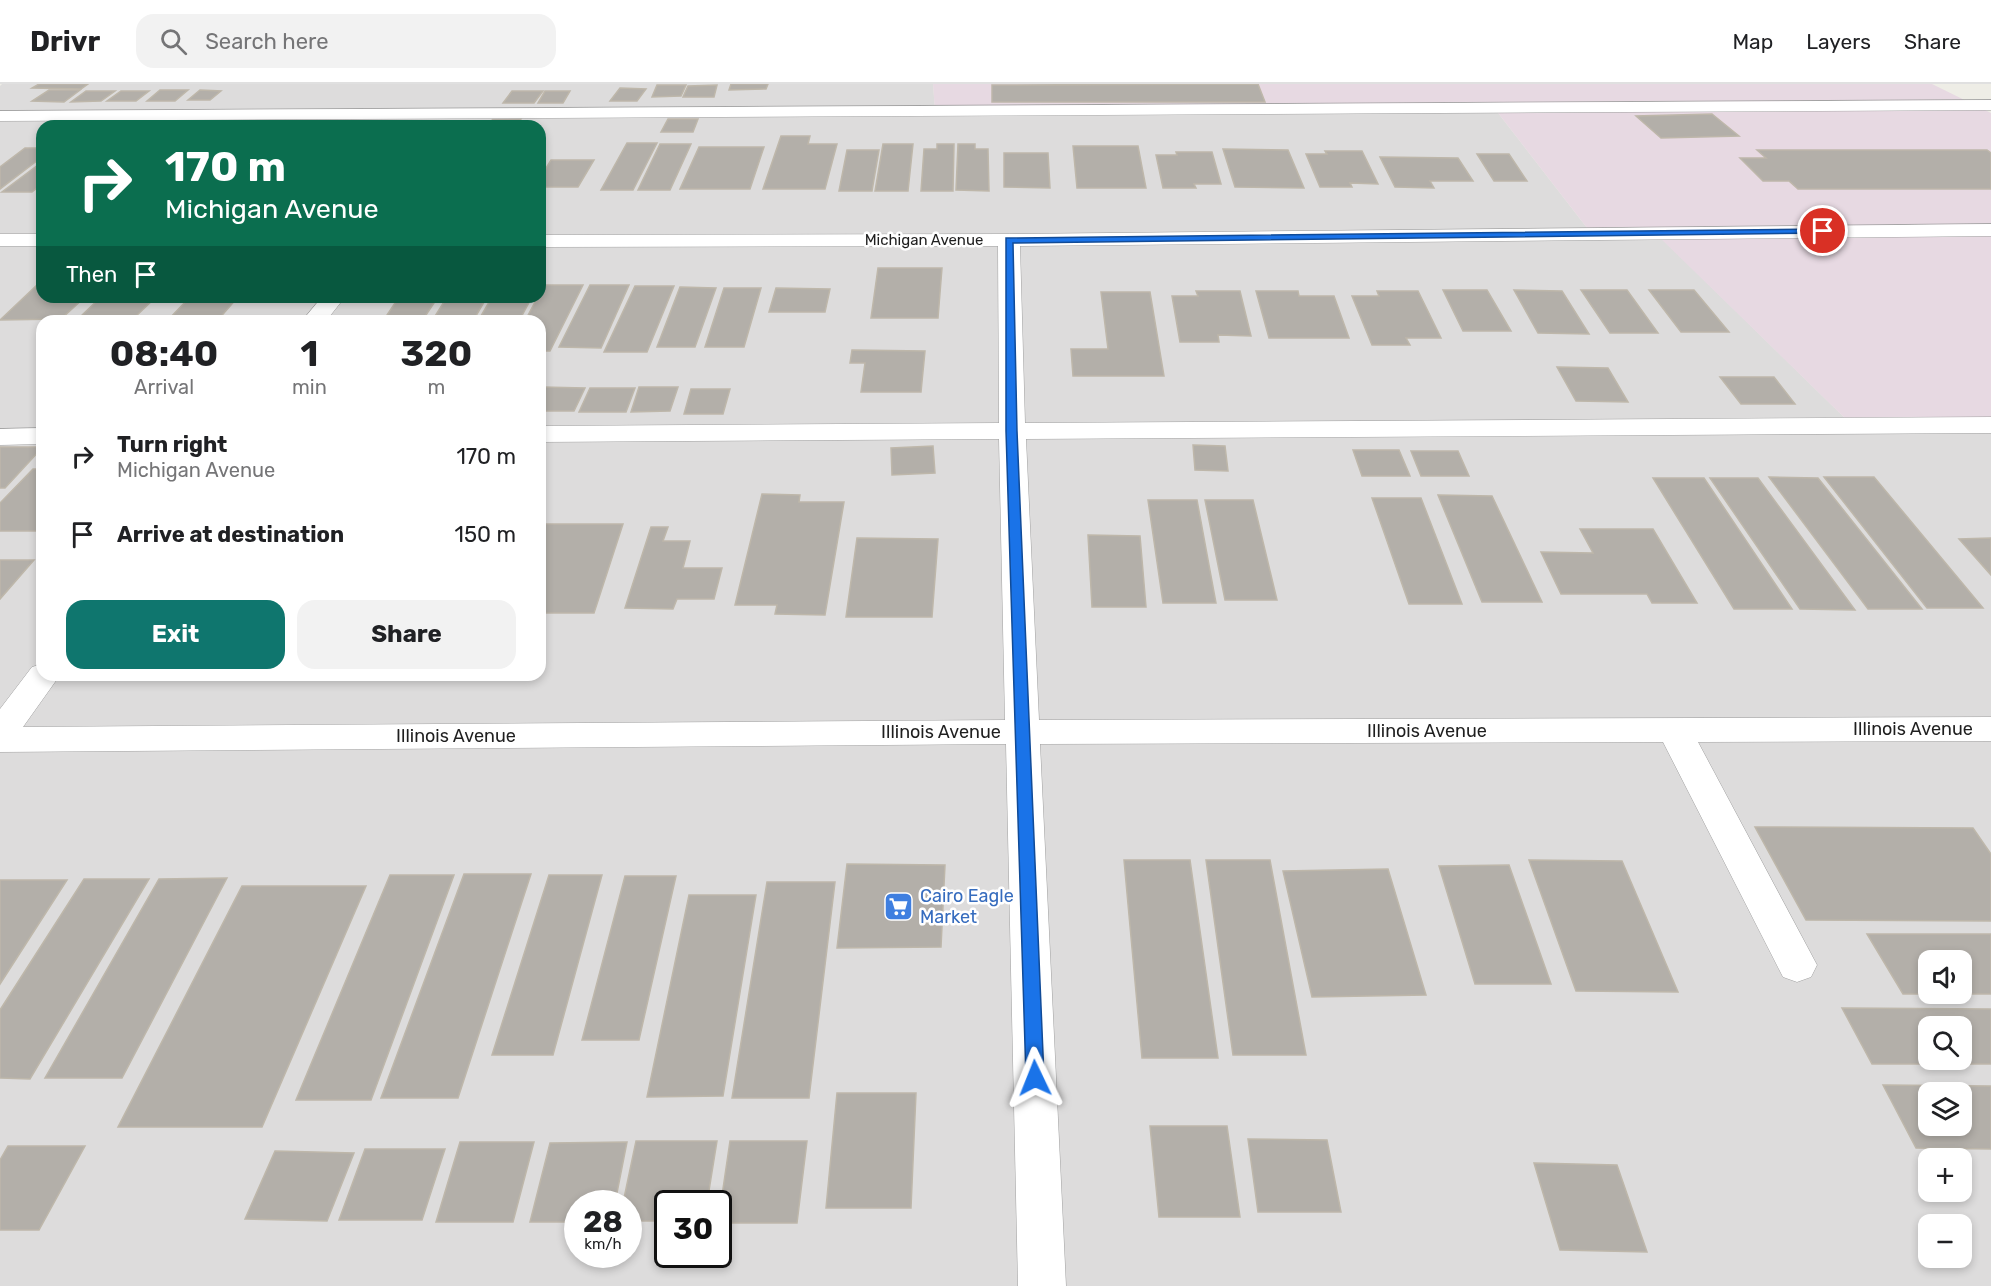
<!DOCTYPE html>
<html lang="en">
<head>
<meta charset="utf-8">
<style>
	body { margin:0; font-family:Rubik,sans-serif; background:#f2f2f2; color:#202124; height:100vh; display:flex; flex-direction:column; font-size:22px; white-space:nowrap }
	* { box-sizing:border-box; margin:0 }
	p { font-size:20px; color:#757577 }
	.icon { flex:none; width:33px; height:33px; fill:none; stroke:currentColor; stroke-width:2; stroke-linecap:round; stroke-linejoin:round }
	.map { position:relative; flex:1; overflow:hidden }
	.drawer { position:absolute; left:36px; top:231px; width:510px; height:366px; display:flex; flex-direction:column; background:#fff; border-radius:18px; box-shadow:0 3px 9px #0003 }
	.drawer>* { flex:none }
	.top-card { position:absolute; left:36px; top:36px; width:510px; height:183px; border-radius:18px; box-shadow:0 3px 9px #0003; background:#0b6e4f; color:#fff; overflow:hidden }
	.buttons { position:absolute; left:1918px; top:866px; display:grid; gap:12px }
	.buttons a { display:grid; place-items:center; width:54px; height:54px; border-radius:12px; background:#fff; box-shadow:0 3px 9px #0003; font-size:30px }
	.speed { position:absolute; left:564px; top:1106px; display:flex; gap:12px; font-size:30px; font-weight:700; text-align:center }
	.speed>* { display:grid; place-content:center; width:78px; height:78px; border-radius:50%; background:#fff; box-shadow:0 3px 9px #0003; line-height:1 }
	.speed small { font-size:15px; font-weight:400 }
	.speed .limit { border:3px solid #111; border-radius:9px; background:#fff; color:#111 }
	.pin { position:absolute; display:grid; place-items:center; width:51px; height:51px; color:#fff; margin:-26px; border:3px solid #fff; border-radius:50%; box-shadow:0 2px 6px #0007 }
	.me { position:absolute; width:66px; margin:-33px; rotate:358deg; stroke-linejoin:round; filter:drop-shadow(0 0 4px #0008) }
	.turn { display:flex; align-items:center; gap:21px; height:126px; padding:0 30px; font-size:27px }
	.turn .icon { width:78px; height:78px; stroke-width:2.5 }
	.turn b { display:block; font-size:42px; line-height:51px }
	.then { display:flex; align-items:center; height:57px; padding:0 30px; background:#0003; gap:12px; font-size:22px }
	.eta { display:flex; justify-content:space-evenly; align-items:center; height:102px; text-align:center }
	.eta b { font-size:36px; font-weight:700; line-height:42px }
	.cta { display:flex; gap:12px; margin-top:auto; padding:12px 30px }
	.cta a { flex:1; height:69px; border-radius:18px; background:#0f766e; color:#fff; font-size:24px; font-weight:700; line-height:69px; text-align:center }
	.cta a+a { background:#f2f2f2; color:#202124 }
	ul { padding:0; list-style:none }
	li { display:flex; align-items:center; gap:18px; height:78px; padding:0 30px }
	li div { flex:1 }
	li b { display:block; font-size:22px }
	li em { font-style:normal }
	header { display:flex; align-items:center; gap:36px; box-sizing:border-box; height:84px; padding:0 30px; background:#fff; border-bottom:2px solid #e0e0e0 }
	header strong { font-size:28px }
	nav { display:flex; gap:33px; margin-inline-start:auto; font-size:21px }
	.search { width:420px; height:54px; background:#f2f2f2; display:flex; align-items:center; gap:15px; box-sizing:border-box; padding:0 21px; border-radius:18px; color:#757577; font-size:22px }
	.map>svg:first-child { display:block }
</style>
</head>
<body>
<header>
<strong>Drivr</strong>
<div class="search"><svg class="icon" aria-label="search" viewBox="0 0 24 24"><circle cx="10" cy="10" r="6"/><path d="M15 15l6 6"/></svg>Search here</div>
<nav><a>Map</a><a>Layers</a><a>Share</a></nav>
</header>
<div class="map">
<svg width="1991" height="1202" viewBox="0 0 1991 1202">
	<rect width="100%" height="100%" fill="#eeede6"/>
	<path fill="#dddcdc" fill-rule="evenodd" d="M 2,0 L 933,0 L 935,26 L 1495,25 L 1591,149 L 1655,148 L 1853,342 L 1991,342 L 1991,1202 L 0,1202 L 0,2 ZM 42,42 L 540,42 L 540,213 L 42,213 ZM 42,237 L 540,237 L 540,591 L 42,591 ZM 1929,876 L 1962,876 L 1962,909 L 1929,909 ZM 1929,942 L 1962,942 L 1962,975 L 1929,975 ZM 1929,1008 L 1962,1008 L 1962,1041 L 1929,1041 ZM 1929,1074 L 1962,1074 L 1962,1107 L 1929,1107 ZM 578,1119 L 628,1119 L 628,1170 L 578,1170 ZM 668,1119 L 718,1119 L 718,1170 L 668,1170 ZM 1929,1140 L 1962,1140 L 1962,1173 L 1929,1173 Z"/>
	<path fill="#e7d9e2" d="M 933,0 L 1932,0 L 1991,29 L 1991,342 L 1853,342 L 1655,149 L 1591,149 L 1495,25 L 935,27 Z"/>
	<g fill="#b3afa9" stroke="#beb7aa" stroke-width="1.5" fill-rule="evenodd">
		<path d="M 39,0 L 88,0 L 81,5 L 32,4 Z"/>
		<path d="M 731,0 L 768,0 L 766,5 L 729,6 Z"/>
		<path d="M 1258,0 L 1265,18 L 992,18 L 992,1 Z"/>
		<path d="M 657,1 L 686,1 L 681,12 L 652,13 Z"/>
		<path d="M 717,1 L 714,13 L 683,13 L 688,2 Z"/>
		<path d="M 620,4 L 646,5 L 637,17 L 610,17 Z"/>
		<path d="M 49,6 L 80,6 L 64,18 L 32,17 Z"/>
		<path d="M 160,6 L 188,6 L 175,17 L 147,17 Z"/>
		<path d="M 200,6 L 221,7 L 210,16 L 188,16 Z"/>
		<path d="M 86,7 L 115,7 L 101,17 L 71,18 Z"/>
		<path d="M 121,7 L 149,7 L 136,17 L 107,17 Z"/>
		<path d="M 512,7 L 543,7 L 534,19 L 503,19 Z"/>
		<path d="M 545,7 L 570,7 L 563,19 L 538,19 Z"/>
		<path d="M 1712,30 L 1739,52 L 1661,54 L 1636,32 Z"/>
		<path d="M 493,35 L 521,35 L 516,42 L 487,42 Z"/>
		<path d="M 668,35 L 698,35 L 693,48 L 661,48 Z"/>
		<path d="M 134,38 L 161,38 L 156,42 L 129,42 Z"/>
		<path d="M 166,38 L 194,38 L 189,42 L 161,42 Z"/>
		<path d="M 781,52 L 810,52 L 808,60 L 837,60 L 825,105 L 763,105 Z"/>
		<path d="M 627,59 L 657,59 L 633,106 L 601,106 Z"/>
		<path d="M 660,60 L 691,60 L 670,106 L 638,106 Z"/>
		<path d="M 883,60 L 913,60 L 908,107 L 875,107 Z"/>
		<path d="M 937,60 L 954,60 L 953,107 L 921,107 L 924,65 L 937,65 Z"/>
		<path d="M 958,60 L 975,60 L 975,65 L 988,65 L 989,107 L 956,106 Z"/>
		<path d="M 1073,62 L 1138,62 L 1146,104 L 1077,104 Z"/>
		<path d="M 699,63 L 764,63 L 750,105 L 680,105 Z"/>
		<path d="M 25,64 L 42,64 L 42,73 L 0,105 L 0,83 Z"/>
		<path d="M 1223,65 L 1288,66 L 1304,104 L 1235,103 Z"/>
		<path d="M 847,66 L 879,66 L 872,107 L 839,107 Z"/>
		<path d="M 1757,66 L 1987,66 L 1991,69 L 1991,105 L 1798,105 L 1789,97 L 1763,97 L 1740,74 L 1766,74 Z"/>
		<path d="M 1325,67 L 1362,67 L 1378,100 L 1350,99 L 1352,103 L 1320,103 L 1306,70 L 1327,70 Z"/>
		<path d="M 1176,68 L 1212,68 L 1221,100 L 1194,100 L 1196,104 L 1163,104 L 1156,71 L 1177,71 Z"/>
		<path d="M 1004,69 L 1048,69 L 1050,104 L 1004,103 Z"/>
		<path d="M 1477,70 L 1509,70 L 1527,97 L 1494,97 Z"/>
		<path d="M 1380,73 L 1458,74 L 1473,97 L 1430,97 L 1434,104 L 1395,103 Z"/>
		<path d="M 551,76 L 594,76 L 578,103 L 540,103 L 540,94 Z"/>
		<path d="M 42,78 L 42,100 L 32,108 L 2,108 Z"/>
		<path d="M 878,184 L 942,184 L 938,234 L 871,234 Z"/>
		<path d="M 37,201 L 42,201 L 42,213 L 85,213 L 61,235 L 0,236 Z"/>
		<path d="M 544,201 L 583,201 L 550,267 L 540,267 L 540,237 L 525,237 Z"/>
		<path d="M 590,201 L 629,201 L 601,264 L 559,263 Z"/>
		<path d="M 635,202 L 674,202 L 647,268 L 604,268 Z"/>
		<path d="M 680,203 L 716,204 L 695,263 L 657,263 Z"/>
		<path d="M 724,204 L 761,204 L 744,263 L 705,263 Z"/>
		<path d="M 776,204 L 830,205 L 825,228 L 769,228 Z"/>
		<path d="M 1443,206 L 1487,206 L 1511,247 L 1463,247 Z"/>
		<path d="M 1514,206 L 1562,207 L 1589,250 L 1538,249 Z"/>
		<path d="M 1581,206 L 1627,206 L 1658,249 L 1610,249 Z"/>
		<path d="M 1649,206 L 1694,206 L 1729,248 L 1681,248 Z"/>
		<path d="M 1196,207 L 1240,207 L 1251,252 L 1218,251 L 1219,258 L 1180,258 L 1172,212 L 1198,212 Z"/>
		<path d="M 1256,207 L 1298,207 L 1299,212 L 1334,212 L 1349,254 L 1269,254 Z"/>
		<path d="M 1377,207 L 1418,207 L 1441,254 L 1406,254 L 1410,261 L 1372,261 L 1352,212 L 1379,212 Z"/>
		<path d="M 1101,208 L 1150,208 L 1164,292 L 1073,292 L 1071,265 L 1108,265 Z"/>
		<path d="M 101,213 L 156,213 L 135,233 L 80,233 Z"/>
		<path d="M 190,213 L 238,213 L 217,237 L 167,237 Z"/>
		<path d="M 399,213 L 438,213 L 422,237 L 383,237 Z"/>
		<path d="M 447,213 L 487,213 L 473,237 L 432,237 Z"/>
		<path d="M 492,213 L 532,213 L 519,237 L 478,237 Z"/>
		<path d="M 852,266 L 925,267 L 921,308 L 861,308 L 865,279 L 850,279 Z"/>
		<path d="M 1557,283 L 1608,284 L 1628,318 L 1576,317 Z"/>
		<path d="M 1720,293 L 1774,293 L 1795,320 L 1741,320 Z"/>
		<path d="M 542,303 L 585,304 L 574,327 L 540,327 Z"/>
		<path d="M 639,303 L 678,303 L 670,327 L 631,328 Z"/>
		<path d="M 590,304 L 635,304 L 626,328 L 579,328 Z"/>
		<path d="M 691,305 L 730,305 L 723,330 L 684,330 Z"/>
		<path d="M 1193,361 L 1225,362 L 1228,387 L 1195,386 Z"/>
		<path d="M 933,362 L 935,389 L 892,391 L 891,364 Z"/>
		<path d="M 0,363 L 42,363 L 42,364 L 5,404 L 0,404 Z"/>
		<path d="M 1353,366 L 1399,366 L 1410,392 L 1362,392 Z"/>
		<path d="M 1411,367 L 1458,367 L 1469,392 L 1421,392 Z"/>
		<path d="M 33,385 L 42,385 L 42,447 L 0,447 L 0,419 Z"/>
		<path d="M 1769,393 L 1818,394 L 1922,525 L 1868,525 Z"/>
		<path d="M 1824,393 L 1874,393 L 1983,524 L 1927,524 Z"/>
		<path d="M 1653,394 L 1704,394 L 1792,525 L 1734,525 Z"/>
		<path d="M 1710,394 L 1758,394 L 1855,526 L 1800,525 Z"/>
		<path d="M 762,410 L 800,411 L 799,418 L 844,418 L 825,531 L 775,530 L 777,521 L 735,521 Z"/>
		<path d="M 1438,411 L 1492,412 L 1542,518 L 1482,518 Z"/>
		<path d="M 1372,414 L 1421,414 L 1462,520 L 1409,520 Z"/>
		<path d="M 1148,416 L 1197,416 L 1216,519 L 1163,519 Z"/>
		<path d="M 1205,416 L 1253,416 L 1277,516 L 1225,516 Z"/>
		<path d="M 545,440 L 623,440 L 594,529 L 540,529 L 540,453 Z"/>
		<path d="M 651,443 L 668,443 L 663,457 L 690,457 L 683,484 L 722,484 L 714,515 L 677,515 L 673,525 L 625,524 Z"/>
		<path d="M 1580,445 L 1653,445 L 1697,519 L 1652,519 L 1647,510 L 1561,510 L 1541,468 L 1593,469 Z"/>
		<path d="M 1088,451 L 1140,452 L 1146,523 L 1092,523 Z"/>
		<path d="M 857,454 L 938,455 L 932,533 L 846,533 Z"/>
		<path d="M 1991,454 L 1991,491 L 1959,455 Z"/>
		<path d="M 0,476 L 34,476 L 0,515 Z"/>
		<path d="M 1755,743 L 1973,744 L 1991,770 L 1991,837 L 1806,836 Z"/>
		<path d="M 1124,776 L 1190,776 L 1218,974 L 1142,974 Z"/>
		<path d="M 1206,776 L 1270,776 L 1306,971 L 1233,971 Z"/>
		<path d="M 1529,776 L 1622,777 L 1678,908 L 1576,907 Z"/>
		<path d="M 847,780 L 945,781 L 941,863 L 837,864 Z"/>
		<path d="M 1509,781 L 1551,900 L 1475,900 L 1439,782 Z"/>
		<path d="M 1388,785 L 1426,911 L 1312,913 L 1283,787 Z"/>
		<path d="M 464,790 L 531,790 L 458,1014 L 381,1014 Z"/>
		<path d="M 390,791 L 454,791 L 371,1016 L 296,1016 Z"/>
		<path d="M 549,791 L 602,791 L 553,971 L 492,971 Z"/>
		<path d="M 625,792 L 676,792 L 639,956 L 582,956 Z"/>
		<path d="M 227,794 L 122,994 L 45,994 L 159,795 Z"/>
		<path d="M 84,795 L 149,795 L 30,995 L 0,994 L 0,926 Z"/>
		<path d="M 0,796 L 67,796 L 0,900 Z"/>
		<path d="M 767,798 L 835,798 L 809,1014 L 732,1014 Z"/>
		<path d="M 242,802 L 366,802 L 262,1043 L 118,1043 Z"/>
		<path d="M 689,811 L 756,811 L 723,1012 L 647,1013 Z"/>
		<path d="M 1867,850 L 1991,850 L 1991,910 L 1903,910 ZM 1929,876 L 1962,876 L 1962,909 L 1929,909 Z"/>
		<path d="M 1842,924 L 1991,925 L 1991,980 L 1872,980 ZM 1929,942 L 1962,942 L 1962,975 L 1929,975 Z"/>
		<path d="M 1883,1001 L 1991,1002 L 1991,1065 L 1916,1064 ZM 1929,1008 L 1962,1008 L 1962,1041 L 1929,1041 Z"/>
		<path d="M 837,1009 L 916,1009 L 911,1124 L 826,1124 Z"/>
		<path d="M 1150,1042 L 1227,1042 L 1240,1133 L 1159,1133 Z"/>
		<path d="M 1248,1055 L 1327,1056 L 1341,1128 L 1258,1128 Z"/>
		<path d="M 636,1057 L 717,1057 L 707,1119 L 668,1119 L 668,1137 L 628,1137 L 628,1119 L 623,1119 Z"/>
		<path d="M 730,1057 L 807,1057 L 797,1139 L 718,1139 Z"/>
		<path d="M 460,1058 L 534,1058 L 513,1138 L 436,1138 Z"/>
		<path d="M 627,1058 L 615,1119 L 578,1119 L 578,1138 L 530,1138 L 550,1059 Z"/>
		<path d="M 8,1062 L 85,1062 L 39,1146 L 0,1146 L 0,1076 Z"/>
		<path d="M 365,1065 L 445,1065 L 422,1136 L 339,1136 Z"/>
		<path d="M 275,1067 L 354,1069 L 327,1137 L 245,1135 Z"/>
		<path d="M 1534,1079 L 1617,1081 L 1647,1168 L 1560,1166 Z"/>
	</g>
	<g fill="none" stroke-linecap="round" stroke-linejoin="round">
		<defs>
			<g id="minor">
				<path d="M 1991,16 L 1991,26 L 0,37 L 0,27 Z"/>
				<path d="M 1991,140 L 1991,152 L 1020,162 L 1025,339 L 1991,333 L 1991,349 L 1026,355 L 1039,636 L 1991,633 L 1991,657 L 1698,658 L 1817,881 L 1811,893 L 1797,898 L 1783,893 L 1663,658 L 1040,660 L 1066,1202 L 1018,1202 L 1006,660 L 0,668 L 0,625 L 32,583 L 42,580 L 42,591 L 60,591 L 23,643 L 1005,636 L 999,355 L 540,358 L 540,342 L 999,339 L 998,162 L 540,163 L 540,151 L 1009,150 Z"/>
				<rect x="0" y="150" width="42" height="12"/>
				<path d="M 322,213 L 345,213 L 326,237 L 302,237 Z"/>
				<path d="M 42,344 L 42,360 L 0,361 L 0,345 Z"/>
			</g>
		</defs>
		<use href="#minor" stroke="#a0a0a0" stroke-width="1"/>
		<use href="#minor" fill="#fff" fill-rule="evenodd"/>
	</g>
	<path fill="#1a73e8" stroke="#114b97" stroke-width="1.5" d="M 1823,145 L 1826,145 L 1826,149 L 1013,159 L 1017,347 L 1044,994 L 1042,1000 L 1035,1002 L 1029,1000 L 1026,994 L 1006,347 L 1006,154 Z"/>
	<defs>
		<symbol id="supermarket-square" viewBox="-11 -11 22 22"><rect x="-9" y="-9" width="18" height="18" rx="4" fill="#3f7fe0" stroke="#fff"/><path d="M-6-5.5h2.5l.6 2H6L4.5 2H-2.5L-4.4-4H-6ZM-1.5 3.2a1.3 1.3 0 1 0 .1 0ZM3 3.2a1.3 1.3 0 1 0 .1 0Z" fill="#fff"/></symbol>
	</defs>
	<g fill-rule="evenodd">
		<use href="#supermarket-square" x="882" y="806" width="33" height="33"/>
	</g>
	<g text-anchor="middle" stroke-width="5" stroke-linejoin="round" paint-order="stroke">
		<g font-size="15" fill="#1f1f1f" stroke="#fff">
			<text x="924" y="161">Michigan Avenue</text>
		</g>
		<g font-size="18" fill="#1f1f1f" stroke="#fff">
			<text x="1913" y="651">Illinois Avenue</text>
			<text x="1427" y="653">Illinois Avenue</text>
			<text x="941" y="654">Illinois Avenue</text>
			<text x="456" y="658">Illinois Avenue</text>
		</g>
		<g font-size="18" fill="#366cbe" stroke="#fff" text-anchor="start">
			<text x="920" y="818">Cairo Eagle<tspan x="920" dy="21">Market</tspan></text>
		</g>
	</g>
</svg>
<div class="buttons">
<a><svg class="icon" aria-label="sound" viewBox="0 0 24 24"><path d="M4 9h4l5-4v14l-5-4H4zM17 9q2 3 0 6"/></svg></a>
<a><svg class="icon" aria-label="search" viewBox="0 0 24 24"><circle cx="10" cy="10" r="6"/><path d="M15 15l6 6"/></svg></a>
<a><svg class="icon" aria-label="layers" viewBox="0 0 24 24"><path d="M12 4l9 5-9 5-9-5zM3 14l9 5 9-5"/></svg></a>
<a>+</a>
<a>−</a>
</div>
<div class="speed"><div>28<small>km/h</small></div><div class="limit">30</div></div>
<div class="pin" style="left:1823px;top:147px;background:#d93025"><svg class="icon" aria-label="arrive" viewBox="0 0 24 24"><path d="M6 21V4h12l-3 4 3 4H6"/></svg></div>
<svg class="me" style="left:1035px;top:994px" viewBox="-20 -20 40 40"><path d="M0-17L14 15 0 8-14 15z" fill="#1a73e8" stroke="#fff" stroke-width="4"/></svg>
<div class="top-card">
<div class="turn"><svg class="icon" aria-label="right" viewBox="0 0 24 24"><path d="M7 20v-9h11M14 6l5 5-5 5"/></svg><div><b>170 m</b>Michigan Avenue</div></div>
<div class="then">Then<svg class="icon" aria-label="arrive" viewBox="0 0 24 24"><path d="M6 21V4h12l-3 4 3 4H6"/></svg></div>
</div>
<section class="drawer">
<div class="eta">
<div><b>08:40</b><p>Arrival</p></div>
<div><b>1</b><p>min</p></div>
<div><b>320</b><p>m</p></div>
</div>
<ul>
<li><svg class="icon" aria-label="right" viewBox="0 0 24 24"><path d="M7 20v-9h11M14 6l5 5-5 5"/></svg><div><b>Turn right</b><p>Michigan Avenue</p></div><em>170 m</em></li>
<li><svg class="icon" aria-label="arrive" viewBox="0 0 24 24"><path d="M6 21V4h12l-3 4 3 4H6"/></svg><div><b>Arrive at destination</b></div><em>150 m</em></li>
</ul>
<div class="cta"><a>Exit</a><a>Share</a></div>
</section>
</div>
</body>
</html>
